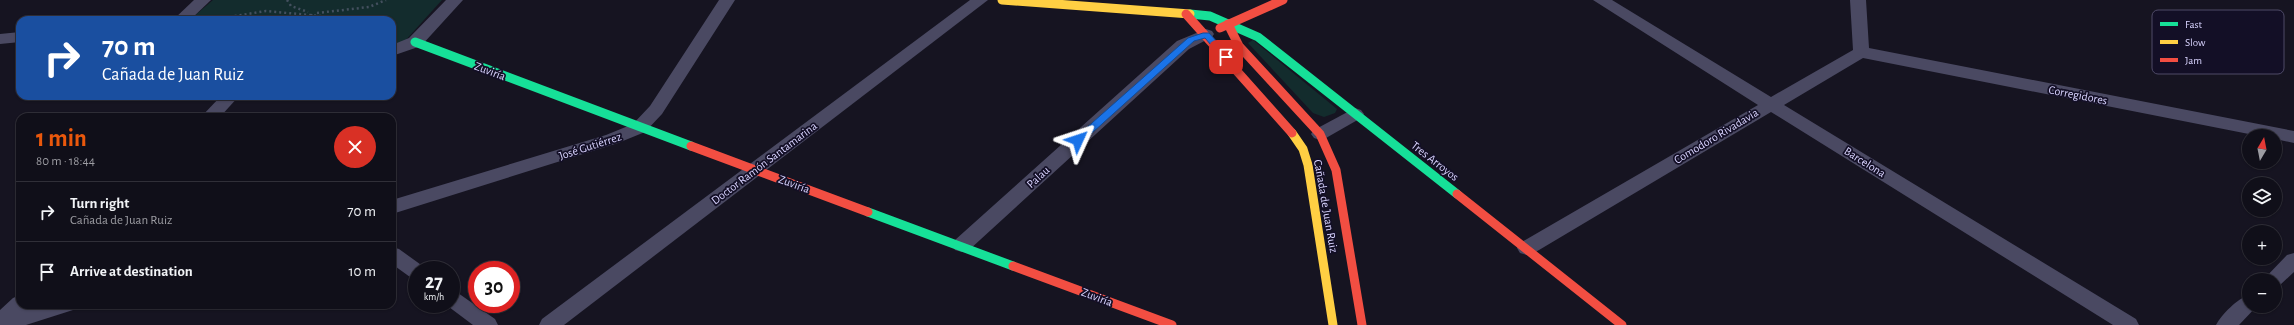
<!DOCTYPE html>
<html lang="en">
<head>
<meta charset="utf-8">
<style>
	body { margin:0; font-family:"Alegreya Sans",sans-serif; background:#1e1d26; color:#f1f3f6; height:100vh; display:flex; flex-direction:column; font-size:15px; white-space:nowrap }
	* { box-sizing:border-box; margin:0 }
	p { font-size:13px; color:#9c9ca2 }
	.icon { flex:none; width:22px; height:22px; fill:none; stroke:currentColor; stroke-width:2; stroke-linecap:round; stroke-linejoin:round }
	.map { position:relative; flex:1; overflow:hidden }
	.panel { position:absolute; left:16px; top:113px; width:380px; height:196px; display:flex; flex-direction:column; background:#100f19; border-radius:12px; box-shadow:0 1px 3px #0004,0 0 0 1px #302f38 }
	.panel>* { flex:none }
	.banner { position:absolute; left:16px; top:16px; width:380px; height:84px; border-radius:12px; box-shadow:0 1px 3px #0004,0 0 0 1px #302f38; background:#1a4fa0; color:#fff; overflow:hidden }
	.needle { width:26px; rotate:10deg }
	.tools { position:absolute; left:2242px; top:129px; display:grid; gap:8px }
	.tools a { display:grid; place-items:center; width:40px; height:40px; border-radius:50%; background:#100f19; box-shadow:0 1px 3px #0004,0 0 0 1px #302f38; font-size:20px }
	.speed { position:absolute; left:408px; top:261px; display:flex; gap:8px; font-size:20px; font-weight:700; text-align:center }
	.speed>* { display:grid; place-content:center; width:52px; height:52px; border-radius:50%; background:#100f19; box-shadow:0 1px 3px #0004,0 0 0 1px #302f38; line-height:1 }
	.speed small { font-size:10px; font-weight:400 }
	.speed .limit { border:6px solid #d22; background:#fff; color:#111 }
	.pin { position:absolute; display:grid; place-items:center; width:34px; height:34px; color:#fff; margin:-17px; border-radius:8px; box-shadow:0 2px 6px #0006 }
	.me { position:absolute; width:44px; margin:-22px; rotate:48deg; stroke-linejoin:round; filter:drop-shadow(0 0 3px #0008) }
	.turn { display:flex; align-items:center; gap:14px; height:84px; padding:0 20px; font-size:18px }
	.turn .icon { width:52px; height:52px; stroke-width:2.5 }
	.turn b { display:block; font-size:28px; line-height:34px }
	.round { display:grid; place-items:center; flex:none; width:42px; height:42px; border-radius:21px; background:#1e1d26 }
	.headline { display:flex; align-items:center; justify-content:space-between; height:68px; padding:0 20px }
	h1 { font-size:24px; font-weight:600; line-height:30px; color:#ea580c }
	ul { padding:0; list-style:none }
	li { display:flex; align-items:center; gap:12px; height:60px; padding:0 20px; border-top:1px solid #302f38 }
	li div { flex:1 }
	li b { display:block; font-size:15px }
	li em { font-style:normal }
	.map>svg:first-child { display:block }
</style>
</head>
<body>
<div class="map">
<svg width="2294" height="325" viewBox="0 0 2294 325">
	<rect width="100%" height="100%" fill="#161421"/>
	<g fill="#132c2d">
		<path d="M 213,0 L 442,0 L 404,42 L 392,45 L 392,20 L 194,20 L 192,18 Z"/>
		<path d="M 1253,40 L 1337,109 L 1335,113 L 1324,117 L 1313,113 L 1248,43 Z"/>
	</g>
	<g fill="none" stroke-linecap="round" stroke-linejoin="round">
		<g stroke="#44505f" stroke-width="2.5" stroke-dasharray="2 3" stroke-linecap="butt">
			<path d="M 287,0 L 291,6 L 308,12"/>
			<path d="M 317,13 L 369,7 L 386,0"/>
			<path d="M 210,20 L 266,11 L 363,20"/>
			<path d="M 308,20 L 312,14"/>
		</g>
		<g fill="#4a4962" fill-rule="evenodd">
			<path d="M 194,0 L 211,0 L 190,20 L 173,20 Z"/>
			<path d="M 446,0 L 463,0 L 421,46 L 392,56 L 392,45 L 409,38 Z"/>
			<path d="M 719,0 L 735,0 L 662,114 L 645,132 L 618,143 L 392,214 L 392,200 L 606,135 L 633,124 L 650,106 Z"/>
			<path d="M 970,0 L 988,0 L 564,325 L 539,325 L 542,319 Z"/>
			<path d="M 1593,0 L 1612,0 L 1771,97 L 1853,50 L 1850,0 L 1866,0 L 1869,48 L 2294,131 L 2294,143 L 2275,139 L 2275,136 L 2259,136 L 1863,58 L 1784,105 L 2136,319 L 2139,325 L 2113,325 L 1771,112 L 1534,253 L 1527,255 L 1520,253 L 1517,248 L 1520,243 L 1758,105 Z"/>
			<path d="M 1206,29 L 1212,31 L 1214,34 L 1212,37 L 1189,49 L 969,250 L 962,252 L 955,250 L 952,245 L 955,240 L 1177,41 Z"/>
			<path d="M 20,32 L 20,42 L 0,44 L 0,34 Z"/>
			<path d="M 221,96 L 239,96 L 220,117 L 201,117 Z"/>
			<path d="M 1355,108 L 1361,110 L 1364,114 L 1361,118 L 1326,138 L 1320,140 L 1314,138 L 1311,134 L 1314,130 Z"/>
			<path d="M 392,247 L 399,249 L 424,267 L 426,270 L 417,270 L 417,279 L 410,277 L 392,264 Z"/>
			<path d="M 2294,253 L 2294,272 L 2280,285 L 2275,287 L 2275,280 L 2263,280 L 2287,255 Z"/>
			<path d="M 451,290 L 458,293 L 495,319 L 498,325 L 473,325 L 445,304 L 451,304 Z"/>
			<path d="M 20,295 L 20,305 L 29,305 L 26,309 L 40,305 L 76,305 L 73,310 L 26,325 L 0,325 L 0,310 L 13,298 Z"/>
			<path d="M 2249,295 L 2249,306 L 2257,306 L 2239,325 L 2216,325 C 2222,314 2237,299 2249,295 Z"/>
		</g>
		<g stroke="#16e098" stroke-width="9">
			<path d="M 1190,14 L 1210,16 L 1258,37 L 1457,194"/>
			<path d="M 415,42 L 691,146"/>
			<path d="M 868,212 L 1013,266"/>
		</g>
		<g stroke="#ffcf43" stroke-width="9">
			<path d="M 1002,0 L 1190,14"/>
			<path d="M 1292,133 L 1303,149 L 1308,165 L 1333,325"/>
		</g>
		<g stroke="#f24e42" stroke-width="9">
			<path d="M 1186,14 L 1292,133"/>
			<path d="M 1228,24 L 1239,46 L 1320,134 L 1336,170 L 1362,325"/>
			<path d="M 1220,28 L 1283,0"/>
			<path d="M 691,146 L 868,212"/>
			<path d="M 1457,194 L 1622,325"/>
			<path d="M 1013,266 L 1172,325"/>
		</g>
	</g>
	<path fill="#1a73e8" stroke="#114b97" d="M 1203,33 L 1209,33 L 1229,55 L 1229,59 L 1223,59 L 1205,38 L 1194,41 L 1082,142 L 1075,142 L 1075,138 L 1188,38 Z"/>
	<g text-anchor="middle" stroke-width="3.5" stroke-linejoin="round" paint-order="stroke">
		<g font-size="12" fill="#d9d4ff" stroke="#130f26">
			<text transform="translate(490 71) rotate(21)" y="4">Zuviría</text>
			<text transform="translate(2078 95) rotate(11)" y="4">Corregidores</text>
			<text transform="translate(1716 136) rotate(-31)" y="4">Comodoro Rivadavia</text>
			<text transform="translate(590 146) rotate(-18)" y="4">José Gutiérrez</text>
			<text transform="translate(1435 161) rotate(38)" y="4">Tres Arroyos</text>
			<text transform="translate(1865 162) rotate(32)" y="4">Barcelona</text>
			<text transform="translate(764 163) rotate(-37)" y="4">Doctor Ramón Santamarina</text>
			<text transform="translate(1038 177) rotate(-42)" y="4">Palau</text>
			<text transform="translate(794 184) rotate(20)" y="4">Zuviría</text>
			<text transform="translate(1326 206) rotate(80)" y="4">Cañada de Juan Ruiz</text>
			<text transform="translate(1097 297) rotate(21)" y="4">Zuviría</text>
		</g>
	</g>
	<rect x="2152" y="10" width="132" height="64" rx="6" fill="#130f26" stroke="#4e4a67" stroke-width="1"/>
	<rect x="2160" y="22" width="18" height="4" fill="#16e098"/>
	<rect x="2160" y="40" width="18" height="4" fill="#ffcf43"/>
	<rect x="2160" y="58" width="18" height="4" fill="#f24e42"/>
	<g font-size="11" fill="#d9d4ff">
		<text x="2185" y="28">Fast</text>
		<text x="2185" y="46">Slow</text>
		<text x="2185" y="64">Jam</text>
	</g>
</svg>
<div class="tools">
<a><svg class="needle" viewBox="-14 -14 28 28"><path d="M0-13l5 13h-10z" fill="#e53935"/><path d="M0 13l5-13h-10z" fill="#9c9ca2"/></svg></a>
<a><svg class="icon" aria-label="layers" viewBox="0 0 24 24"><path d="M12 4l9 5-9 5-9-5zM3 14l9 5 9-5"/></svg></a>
<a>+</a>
<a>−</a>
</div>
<div class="speed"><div>27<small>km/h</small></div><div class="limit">30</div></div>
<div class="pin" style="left:1226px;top:57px;background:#d93025"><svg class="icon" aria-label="arrive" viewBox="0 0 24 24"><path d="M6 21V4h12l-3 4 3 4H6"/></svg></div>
<svg class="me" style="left:1078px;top:140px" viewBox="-20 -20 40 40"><path d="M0-17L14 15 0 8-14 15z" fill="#1a73e8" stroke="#fff" stroke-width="4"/></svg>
<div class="banner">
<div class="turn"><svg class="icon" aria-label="right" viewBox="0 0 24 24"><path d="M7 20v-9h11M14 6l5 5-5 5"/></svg><div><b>70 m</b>Cañada de Juan Ruiz</div></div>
</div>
<section class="panel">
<div class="headline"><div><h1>1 min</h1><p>80 m · 18:44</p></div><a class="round" style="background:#d93025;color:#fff"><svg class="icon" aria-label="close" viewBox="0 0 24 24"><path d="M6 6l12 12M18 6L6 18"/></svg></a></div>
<ul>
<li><svg class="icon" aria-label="right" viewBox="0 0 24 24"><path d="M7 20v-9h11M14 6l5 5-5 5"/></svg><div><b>Turn right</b><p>Cañada de Juan Ruiz</p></div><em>70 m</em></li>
<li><svg class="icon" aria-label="arrive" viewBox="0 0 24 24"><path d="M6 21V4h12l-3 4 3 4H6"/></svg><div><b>Arrive at destination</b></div><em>10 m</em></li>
</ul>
</section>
</div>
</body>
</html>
